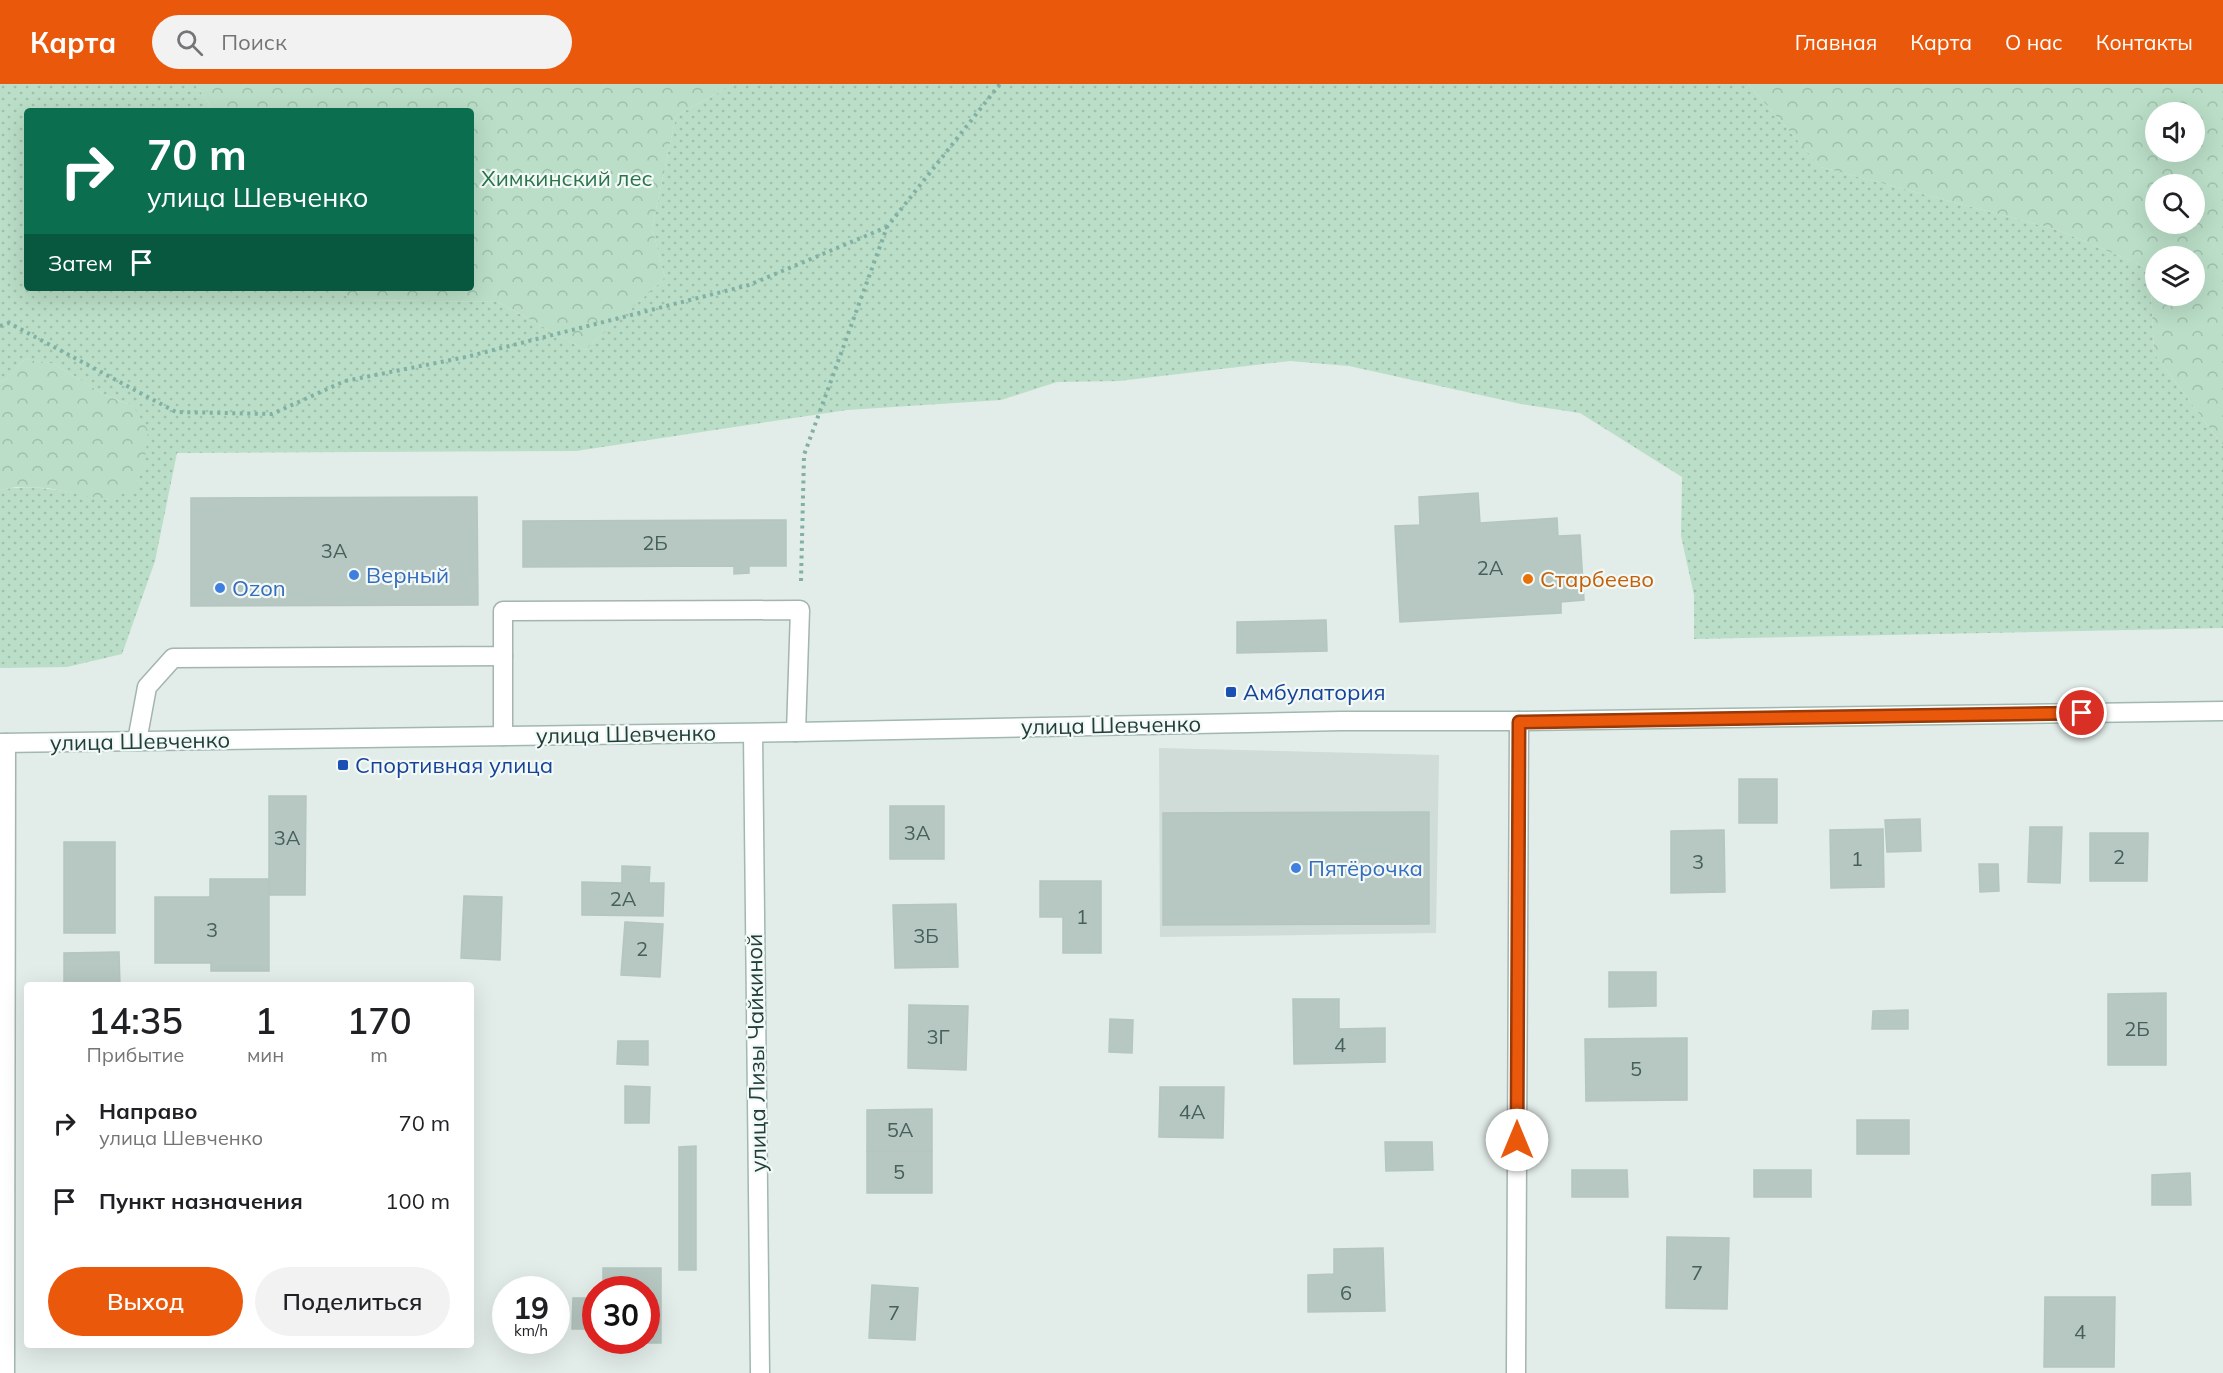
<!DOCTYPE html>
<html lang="ru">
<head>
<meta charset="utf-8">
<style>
	body { margin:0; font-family:Mulish,sans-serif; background:#f2f2f2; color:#202124; height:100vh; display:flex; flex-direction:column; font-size:22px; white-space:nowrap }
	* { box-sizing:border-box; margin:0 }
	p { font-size:20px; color:#757577 }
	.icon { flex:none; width:33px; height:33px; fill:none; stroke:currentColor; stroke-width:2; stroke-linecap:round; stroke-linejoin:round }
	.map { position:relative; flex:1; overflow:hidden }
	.sheet { position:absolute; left:24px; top:898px; width:450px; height:366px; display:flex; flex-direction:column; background:#fff; border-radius:6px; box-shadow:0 6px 24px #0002 }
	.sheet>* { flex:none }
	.guide { position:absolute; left:24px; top:24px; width:450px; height:183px; border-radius:6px; box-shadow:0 6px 24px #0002; background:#0b6e4f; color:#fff; overflow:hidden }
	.buttons { position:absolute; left:2145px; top:18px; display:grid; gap:12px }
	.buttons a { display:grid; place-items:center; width:60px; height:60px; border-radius:50%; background:#fff; box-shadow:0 6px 24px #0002; font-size:30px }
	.speed { position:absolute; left:492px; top:1192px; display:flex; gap:12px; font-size:30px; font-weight:700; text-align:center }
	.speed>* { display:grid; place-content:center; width:78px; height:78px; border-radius:50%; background:#fff; box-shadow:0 6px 24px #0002; line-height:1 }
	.speed small { font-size:15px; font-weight:400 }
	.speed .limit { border:9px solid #d22; background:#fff; color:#111 }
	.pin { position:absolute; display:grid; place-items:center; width:51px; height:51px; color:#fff; margin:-26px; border:3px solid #fff; border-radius:50%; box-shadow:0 2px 6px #0007 }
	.me { position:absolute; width:66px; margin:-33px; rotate:0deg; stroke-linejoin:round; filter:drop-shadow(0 0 4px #0008) }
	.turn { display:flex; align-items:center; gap:21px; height:126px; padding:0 24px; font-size:27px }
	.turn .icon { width:78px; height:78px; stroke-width:2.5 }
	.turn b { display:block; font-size:42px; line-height:51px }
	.then { display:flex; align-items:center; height:57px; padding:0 24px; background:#0003; gap:12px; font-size:22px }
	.eta { display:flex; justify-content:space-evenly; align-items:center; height:102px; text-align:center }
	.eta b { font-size:36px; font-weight:600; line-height:42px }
	.button { display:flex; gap:12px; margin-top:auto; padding:12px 24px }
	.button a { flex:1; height:69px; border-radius:36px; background:#ea580c; color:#fff; font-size:24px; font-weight:600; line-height:69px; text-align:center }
	.button a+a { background:#f2f2f2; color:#202124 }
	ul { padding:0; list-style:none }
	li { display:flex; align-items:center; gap:18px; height:78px; padding:0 24px }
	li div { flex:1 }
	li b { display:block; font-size:22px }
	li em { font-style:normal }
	header { display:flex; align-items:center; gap:36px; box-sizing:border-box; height:84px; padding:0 30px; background:#ea580c; color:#fff }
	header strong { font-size:28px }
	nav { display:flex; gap:33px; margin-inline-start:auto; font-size:21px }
	.search { width:420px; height:54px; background:#f2f2f2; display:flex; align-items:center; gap:15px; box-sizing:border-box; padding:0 21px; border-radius:33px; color:#757577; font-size:22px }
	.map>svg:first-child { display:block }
</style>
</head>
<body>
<header>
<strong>Карта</strong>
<div class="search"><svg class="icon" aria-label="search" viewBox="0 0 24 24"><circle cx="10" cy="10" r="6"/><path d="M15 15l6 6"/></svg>Поиск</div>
<nav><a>Главная</a><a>Карта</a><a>О нас</a><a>Контакты</a></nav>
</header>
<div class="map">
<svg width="2223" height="1289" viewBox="0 0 2223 1289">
	<defs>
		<pattern id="grass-dots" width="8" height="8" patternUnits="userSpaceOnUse" patternTransform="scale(1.5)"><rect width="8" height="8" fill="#badec7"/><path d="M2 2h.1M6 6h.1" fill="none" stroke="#a0c0ac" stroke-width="1.8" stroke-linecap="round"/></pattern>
		<pattern id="forest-crowns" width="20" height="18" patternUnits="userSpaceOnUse" patternTransform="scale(1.5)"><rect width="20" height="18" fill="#badec7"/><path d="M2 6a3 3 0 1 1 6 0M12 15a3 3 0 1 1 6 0" fill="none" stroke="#a0c0ac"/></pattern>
	</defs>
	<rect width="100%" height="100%" fill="#e2ece8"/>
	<path fill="#d0dcd7" d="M 1159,664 L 1439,671 L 1436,849 L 1160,853 Z"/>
	<path fill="url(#grass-dots)" d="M 0,0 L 195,0 L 214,27 L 27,27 L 27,204 L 330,204 L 357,216 L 498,218 L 585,266 L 665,194 L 652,144 L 676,32 L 734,0 L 1748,0 L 1821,83 L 2058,146 L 2150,185 L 2154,269 L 2223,362 L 2223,544 L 1694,555 L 1694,511 L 1681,452 L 1682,393 L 1580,329 L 1521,320 L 1349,282 L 1290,277 L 1119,297 L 1057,298 L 1001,316 L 847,326 L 576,367 L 177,369 L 155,477 L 122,570 L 67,583 L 0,584 L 0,406 C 37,399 72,409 109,416 L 133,322 L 105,311 L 54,280 L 25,275 L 5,296 L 0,298 Z"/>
	<g fill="url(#forest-crowns)" fill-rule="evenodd">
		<path d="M 195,0 L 734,0 L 676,32 L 652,144 L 665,194 L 585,266 L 498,218 L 357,216 L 330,204 L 471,204 L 471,27 L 214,27 Z"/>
		<path d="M 1748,0 L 2223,0 L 2223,362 L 2154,269 L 2150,185 L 2058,146 L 1821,83 ZM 2156,28 L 2194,28 L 2194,68 L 2156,68 ZM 2156,100 L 2194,100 L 2194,140 L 2156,140 ZM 2156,172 L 2194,172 L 2194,212 L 2156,212 Z"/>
		<path d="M 25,275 L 54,280 L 105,311 L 133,322 L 148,346 L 145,376 L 135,404 L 109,416 L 47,404 L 16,403 L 0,406 L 0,298 L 5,296 Z"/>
	</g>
	<g fill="#b7c7c2" stroke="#b4c6c0" stroke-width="1.5">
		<path d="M 1478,409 L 1480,439 L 1557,434 L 1558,452 L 1580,451 L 1584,516 L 1561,518 L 1561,529 L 1400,538 L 1395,442 L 1420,441 L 1419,413 Z"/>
		<path d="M 477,413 L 478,521 L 191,522 L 191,414 Z"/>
		<path d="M 786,436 L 786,482 L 749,482 L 749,489 L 734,490 L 734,482 L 523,483 L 523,437 Z"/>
		<path d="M 1326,536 L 1327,567 L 1237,569 L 1237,538 Z"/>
		<rect x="1739" y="695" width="38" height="44"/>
		<path d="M 269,712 L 306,712 L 305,811 L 269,811 Z"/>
		<rect x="890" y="722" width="54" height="53"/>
		<path d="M 1429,728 L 1429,840 L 1163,841 L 1163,729 Z"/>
		<path d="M 1920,735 L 1921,767 L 1887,768 L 1885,736 Z"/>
		<path d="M 2030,743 L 2062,743 L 2060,799 L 2028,798 Z"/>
		<path d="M 1883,745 L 1884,803 L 1831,804 L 1830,746 Z"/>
		<path d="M 1724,746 L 1725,808 L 1671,809 L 1671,747 Z"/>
		<path d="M 2090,749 L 2148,749 L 2147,797 L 2090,797 Z"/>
		<rect x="64" y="758" width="51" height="91"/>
		<path d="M 1979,780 L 1998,780 L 1999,807 L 1980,808 Z"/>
		<path d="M 622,782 L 650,783 L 649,799 L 664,799 L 663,832 L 582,831 L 582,798 L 622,799 Z"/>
		<path d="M 210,795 L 269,795 L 269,887 L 211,887 L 211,879 L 155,879 L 155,813 L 210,813 Z"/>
		<path d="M 1040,797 L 1101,797 L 1101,869 L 1063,869 L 1063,833 L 1040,833 Z"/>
		<path d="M 464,812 L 502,813 L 500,876 L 461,874 Z"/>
		<path d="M 956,820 L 958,883 L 895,884 L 893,821 Z"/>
		<path d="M 625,838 L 663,840 L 660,893 L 621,891 Z"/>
		<path d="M 119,868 L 120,902 L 64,902 L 64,869 Z"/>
		<path d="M 1609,888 L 1656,888 L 1656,922 L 1609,923 Z"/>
		<path d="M 2166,909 L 2166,981 L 2108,981 L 2108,910 Z"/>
		<path d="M 1293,915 L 1339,915 L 1339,945 L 1385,944 L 1385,978 L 1294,980 Z"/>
		<path d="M 909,921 L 968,922 L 966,986 L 908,984 Z"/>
		<path d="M 1908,926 L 1908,945 L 1872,945 L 1873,927 Z"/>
		<path d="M 1110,935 L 1133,936 L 1132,969 L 1109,968 Z"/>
		<path d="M 1687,954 L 1687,1016 L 1586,1017 L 1585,955 Z"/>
		<path d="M 618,957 L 648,957 L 648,981 L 617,980 Z"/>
		<path d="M 625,1002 L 650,1003 L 649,1039 L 625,1039 Z"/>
		<path d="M 1160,1003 L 1224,1003 L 1223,1054 L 1159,1053 Z"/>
		<path d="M 932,1025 L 932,1067 L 867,1067 L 867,1026 Z"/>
		<rect x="1857" y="1036" width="52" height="34"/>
		<path d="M 1385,1058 L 1432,1058 L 1433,1086 L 1386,1087 Z"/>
		<path d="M 696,1062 L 696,1186 L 679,1186 L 679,1063 Z"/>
		<rect x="867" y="1067" width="65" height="42"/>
		<path d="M 1572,1086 L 1627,1086 L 1628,1113 L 1572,1113 Z"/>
		<rect x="1754" y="1086" width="57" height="27"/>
		<path d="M 2190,1089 L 2191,1121 L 2152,1121 L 2152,1091 Z"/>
		<path d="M 1667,1153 L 1729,1154 L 1727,1225 L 1666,1224 Z"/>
		<path d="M 1383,1164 L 1385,1227 L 1308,1228 L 1308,1191 L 1334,1190 L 1334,1165 Z"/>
		<path d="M 603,1184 L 661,1184 L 661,1259 L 635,1259 L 635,1257 L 646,1257 L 646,1206 L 603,1206 Z"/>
		<path d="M 872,1201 L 918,1204 L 915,1256 L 869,1254 Z"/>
		<path d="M 2045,1213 L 2115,1213 L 2114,1283 L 2044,1283 Z"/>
		<path d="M 573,1214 L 596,1214 L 596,1245 L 572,1245 Z"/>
	</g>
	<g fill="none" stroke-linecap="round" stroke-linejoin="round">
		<defs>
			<g id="lane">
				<path d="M 503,572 L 503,652"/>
				<path d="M 137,657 L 147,603 L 173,574 L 503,572 L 503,527 L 800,526 L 796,648"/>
			</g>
			<g id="street">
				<path d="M 5,1289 L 6,659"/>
				<path d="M 1516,1289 L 1519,637"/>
			</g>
			<g id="secondary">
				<path d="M 753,649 L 760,1289"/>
				<path d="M 0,659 L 796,648 L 1342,637 L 1519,637 L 2223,627"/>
			</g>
		</defs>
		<use href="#lane" stroke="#a4b4b0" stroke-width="21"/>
		<use href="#street" stroke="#a4b4b0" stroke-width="21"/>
		<use href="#secondary" stroke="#a0b8b1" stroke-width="21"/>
		<g stroke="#82b0a5" stroke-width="4" stroke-dasharray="3 4.5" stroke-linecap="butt">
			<path d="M 0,242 L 9,239 L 176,328 L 272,330 L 345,297 L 466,273 L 749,201 L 887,143"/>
			<path d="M 801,497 L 804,371 L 887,143 L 1000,0"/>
		</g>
		<use href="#lane" stroke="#fff" stroke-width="18"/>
		<use href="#street" stroke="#fff" stroke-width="18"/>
		<use href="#secondary" stroke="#fff" stroke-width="18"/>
	</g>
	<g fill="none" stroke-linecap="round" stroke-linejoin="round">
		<defs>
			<path id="route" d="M 1517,1056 L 1519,638 L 2082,629"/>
		</defs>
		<use href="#route" stroke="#983908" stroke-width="15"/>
		<use href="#route" stroke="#ea580c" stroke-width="10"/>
	</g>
	<g fill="#3f7fe0" stroke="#f2f9f6" stroke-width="2">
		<circle cx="354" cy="491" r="6"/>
		<circle cx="220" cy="504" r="6"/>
		<circle cx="1296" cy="784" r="6"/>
	</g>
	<circle fill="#e8710a" stroke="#f2f9f6" stroke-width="2" cx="1528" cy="495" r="6"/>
	<g fill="#1a4fb4" stroke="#f2f9f6" stroke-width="2">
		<rect x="1225" y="602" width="12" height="12" rx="3"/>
		<rect x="337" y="675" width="12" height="12" rx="3"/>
	</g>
	<g text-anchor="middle" stroke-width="4.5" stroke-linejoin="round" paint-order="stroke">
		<g font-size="20" fill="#46605a">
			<text x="655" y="466">2Б</text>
			<text x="334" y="474">3А</text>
			<text x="1490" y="491">2А</text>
			<text x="917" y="756">3А</text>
			<text x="287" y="761">3А</text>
			<text x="2119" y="780">2</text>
			<text x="1857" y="782">1</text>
			<text x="1698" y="785">3</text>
			<text x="623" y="822">2А</text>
			<text x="1082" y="840">1</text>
			<text x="212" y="853">3</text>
			<text x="926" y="859">3Б</text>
			<text x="642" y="872">2</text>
			<text x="2137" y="952">2Б</text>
			<text x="938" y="960">3Г</text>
			<text x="1340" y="968">4</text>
			<text x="1636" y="992">5</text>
			<text x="1192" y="1035">4А</text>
			<text x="900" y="1053">5А</text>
			<text x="899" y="1095">5</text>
			<text x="1697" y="1196">7</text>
			<text x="1346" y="1216">6</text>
			<text x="894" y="1236">7</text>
			<text x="2080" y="1255">4</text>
		</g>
		<g font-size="22" fill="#2b754d" stroke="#f2f9f6">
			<text x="567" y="102">Химкинский лес</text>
		</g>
		<g font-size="22" fill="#366cbe" stroke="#f2f9f6" text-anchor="start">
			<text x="366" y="499">Верный</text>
			<text x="232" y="512">Ozon</text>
			<text x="1308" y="792">Пятёрочка</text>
		</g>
		<g font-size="22" fill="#c56008" stroke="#f2f9f6" text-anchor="start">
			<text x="1540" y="503">Старбеево</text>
		</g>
		<g font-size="22" fill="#164399" stroke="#f2f9f6" text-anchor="start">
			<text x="1243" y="616">Амбулатория</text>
			<text x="355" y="689">Спортивная улица</text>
		</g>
		<g font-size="22" fill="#213e38" stroke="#f2f9f6">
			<text transform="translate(1111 641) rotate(-1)" y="8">улица Шевченко</text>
			<text transform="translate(626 650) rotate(-1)" y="8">улица Шевченко</text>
			<text transform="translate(140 657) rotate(-1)" y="8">улица Шевченко</text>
			<text transform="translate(756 969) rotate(-91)" y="8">улица Лизы Чайкиной</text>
		</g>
	</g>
</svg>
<div class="buttons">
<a><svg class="icon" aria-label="sound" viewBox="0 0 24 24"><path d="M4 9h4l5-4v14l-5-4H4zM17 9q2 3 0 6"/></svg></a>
<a><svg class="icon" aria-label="search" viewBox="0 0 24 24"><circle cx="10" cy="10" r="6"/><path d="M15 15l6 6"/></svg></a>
<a><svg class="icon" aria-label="layers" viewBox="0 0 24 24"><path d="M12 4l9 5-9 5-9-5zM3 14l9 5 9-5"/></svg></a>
</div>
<div class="speed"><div>19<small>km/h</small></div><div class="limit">30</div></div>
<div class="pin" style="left:2082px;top:629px;background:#d93025"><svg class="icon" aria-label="arrive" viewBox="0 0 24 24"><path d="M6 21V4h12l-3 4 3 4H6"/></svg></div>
<svg class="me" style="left:1517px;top:1056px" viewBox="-20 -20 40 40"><circle r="19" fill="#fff"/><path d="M0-13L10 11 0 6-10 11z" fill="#ea580c"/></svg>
<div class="guide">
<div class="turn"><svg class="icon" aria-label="right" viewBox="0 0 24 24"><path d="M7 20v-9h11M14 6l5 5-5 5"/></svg><div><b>70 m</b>улица Шевченко</div></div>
<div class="then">Затем<svg class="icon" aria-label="arrive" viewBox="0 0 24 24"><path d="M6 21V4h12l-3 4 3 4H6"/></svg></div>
</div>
<section class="sheet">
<div class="eta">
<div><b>14:35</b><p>Прибытие</p></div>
<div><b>1</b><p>мин</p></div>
<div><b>170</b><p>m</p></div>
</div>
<ul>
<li><svg class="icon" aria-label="right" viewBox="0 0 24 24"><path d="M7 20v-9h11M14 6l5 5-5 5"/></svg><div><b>Направо</b><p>улица Шевченко</p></div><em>70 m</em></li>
<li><svg class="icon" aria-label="arrive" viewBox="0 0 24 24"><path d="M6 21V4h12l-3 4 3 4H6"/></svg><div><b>Пункт назначения</b></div><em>100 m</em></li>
</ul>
<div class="button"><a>Выход</a><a>Поделиться</a></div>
</section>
</div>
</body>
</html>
